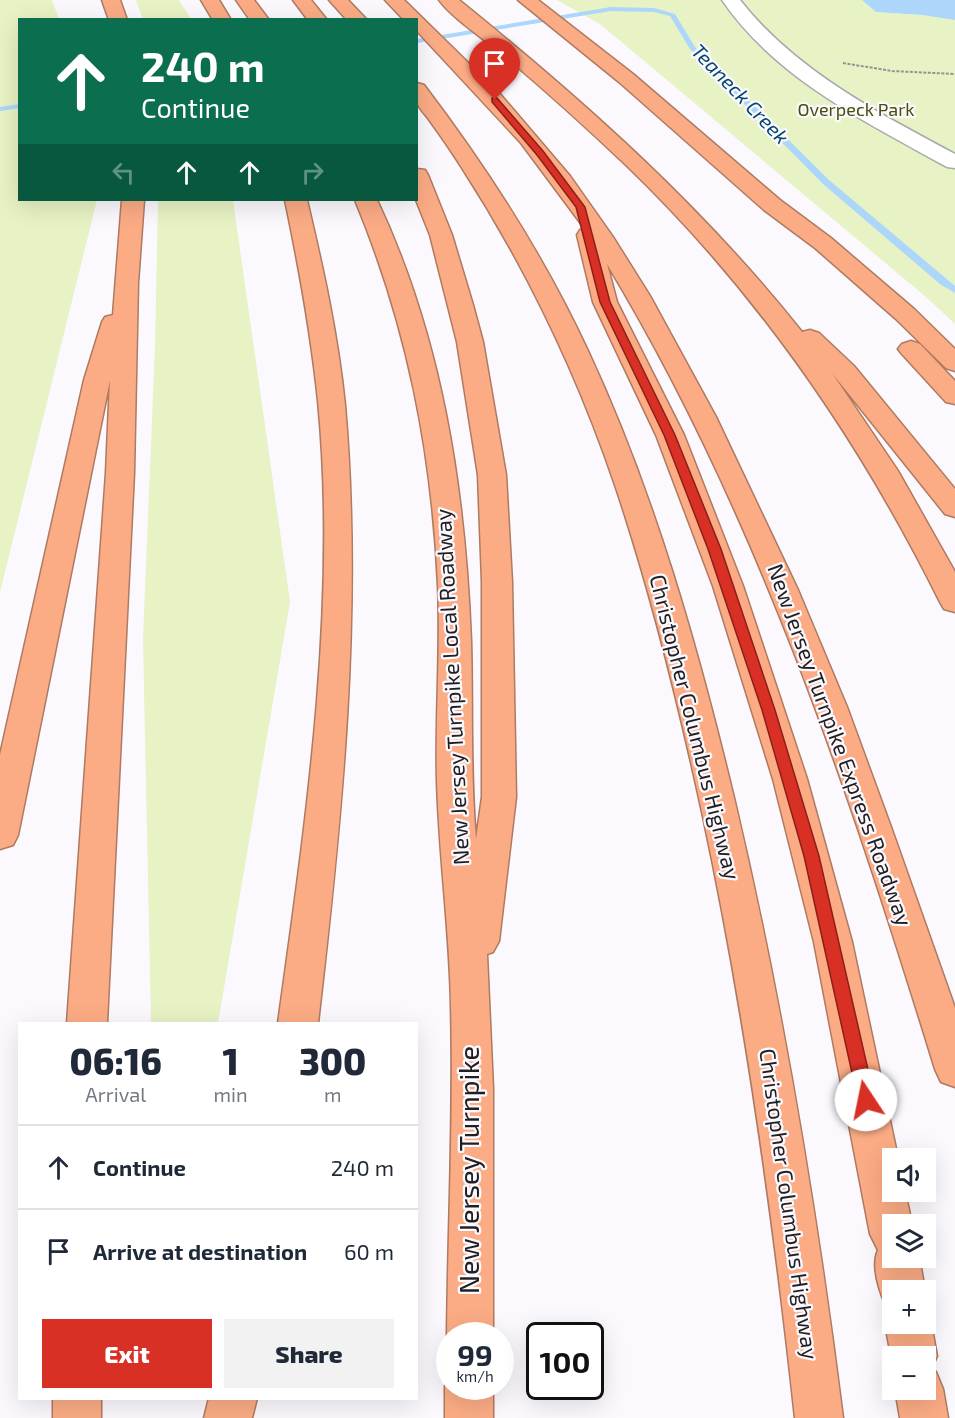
<!DOCTYPE html>
<html lang="en">
<head>
<meta charset="utf-8">
<style>
	body { margin:0; font-family:"Exo 2",sans-serif; background:#f2f2f3; color:#1f2937; height:100vh; display:flex; flex-direction:column; font-size:22px; white-space:nowrap }
	* { box-sizing:border-box; margin:0 }
	p { font-size:20px; color:#747a83 }
	.icon { flex:none; width:33px; height:33px; fill:none; stroke:currentColor; stroke-width:2; stroke-linecap:round; stroke-linejoin:round }
	.map { position:relative; flex:1; overflow:hidden }
	.side { position:absolute; left:18px; top:1022px; width:400px; height:378px; display:flex; flex-direction:column; background:#fff; border-radius:0px; box-shadow:0 6px 24px #0002 }
	.side>* { flex:none }
	.banner { position:absolute; left:18px; top:18px; width:400px; height:183px; border-radius:0px; box-shadow:0 6px 24px #0002; background:#0b6e4f; color:#fff; overflow:hidden }
	.controls { position:absolute; left:882px; top:1148px; display:grid; gap:12px }
	.controls a { display:grid; place-items:center; width:54px; height:54px; border-radius:0px; background:#fff; box-shadow:0 6px 24px #0002; font-size:30px }
	.speed { position:absolute; left:436px; top:1322px; display:flex; gap:12px; font-size:30px; font-weight:700; text-align:center }
	.speed>* { display:grid; place-content:center; width:78px; height:78px; border-radius:50%; background:#fff; box-shadow:0 6px 24px #0002; line-height:1 }
	.speed small { font-size:15px; font-weight:400 }
	.speed .limit { border:3px solid #111; border-radius:9px; background:#fff; color:#111 }
	.pin { position:absolute; display:grid; place-items:center; width:51px; height:51px; color:#fff; margin:-62px -26px; border-radius:50% 50% 50% 0; rotate:-45deg; box-shadow:0 0 6px #0007 }
	.pin .icon { rotate:45deg }
	.me { position:absolute; width:66px; margin:-33px; rotate:349deg; stroke-linejoin:round; filter:drop-shadow(0 0 4px #0008) }
	.turn { display:flex; align-items:center; gap:21px; height:126px; padding:0 24px; font-size:27px }
	.turn .icon { width:78px; height:78px; stroke-width:2.5 }
	.turn b { display:block; font-size:42px; line-height:51px }
	.lanes { display:flex; align-items:center; height:57px; padding:0 24px; background:#0003; justify-content:center; gap:30px; direction:ltr }
	.lanes .off { opacity:.35 }
	.eta { display:flex; justify-content:space-evenly; align-items:center; height:102px; text-align:center }
	.eta b { font-size:36px; font-weight:800; line-height:42px }
	.action { display:flex; gap:12px; margin-top:auto; padding:12px 24px }
	.action a { flex:1; height:69px; border-radius:0px; background:#d93025; color:#fff; font-size:24px; font-weight:800; line-height:69px; text-align:center }
	.action a+a { background:#f2f2f3; color:#1f2937 }
	ul { padding:0; list-style:none }
	li { display:flex; align-items:center; gap:18px; height:84px; padding:0 24px; border-top:2px solid #e0e1e3 }
	li div { flex:1 }
	li b { display:block; font-size:22px }
	li em { font-style:normal }
	.map>svg:first-child { display:block }
</style>
</head>
<body>
<div class="map">
<svg width="955" height="1418" viewBox="0 0 955 1418">
	<rect width="100%" height="100%" fill="#fbf9fe"/>
	<g fill="#e7f2c5">
		<path d="M 0,0 L 52,0 L 59,19 L 20,20 L 20,200 L 97,200 L 0,592 Z"/>
		<path d="M 136,0 L 179,0 L 191,19 L 143,19 Z"/>
		<path d="M 557,0 L 862,0 L 876,12 L 922,15 L 955,20 L 955,324 L 926,297 L 600,24 Z"/>
		<path d="M 158,200 L 233,200 L 290,602 L 218,1023 L 151,1023 L 143,639 L 155,346 Z"/>
	</g>
	<path fill="#acd6fa" d="M 862,0 L 955,0 L 955,20 L 922,15 L 876,12 Z"/>
	<g fill="none" stroke-linecap="round" stroke-linejoin="round">
		<g fill="#acd6fa" fill-rule="evenodd">
			<path d="M 611,7 L 654,8 L 675,14 L 695,47 L 829,180 L 955,286 L 955,293 L 940,284 L 823,184 L 690,49 L 670,16 L 654,12 L 611,11 L 417,43 L 417,39 Z"/>
			<path d="M 20,104 L 20,108 L 0,111 L 0,107 Z"/>
		</g>
		<defs>
			<path id="tertiary" d="M 722,0 L 740,0 C 796,71 877,112 955,154 L 955,168 L 947,167 C 866,122 776,79 722,0 Z"/>
			<g id="motorway">
				<path d="M 102,0 L 120,0 L 127,20 L 109,20 Z"/>
				<path d="M 201,0 L 219,0 L 231,20 L 213,20 Z"/>
				<path d="M 236,0 L 254,0 L 269,20 L 250,20 Z"/>
				<path d="M 293,0 L 311,0 L 327,20 L 308,20 Z"/>
				<path d="M 329,0 L 348,0 L 367,20 L 347,20 Z"/>
				<path d="M 385,0 L 404,0 L 500,94 L 570,176 L 613,237 L 650,296 L 716,417 L 798,590 L 847,707 L 891,827 L 955,1008 L 955,1087 L 941,1082 L 935,1069 C 850,793 757,512 607,264 L 617,302 L 684,435 L 743,586 L 807,779 L 852,942 L 898,1158 L 892,1158 L 892,1191 L 905,1191 L 912,1224 L 892,1224 L 892,1257 L 919,1257 L 925,1290 L 892,1290 L 892,1323 L 926,1323 L 926,1309 L 931,1323 L 937,1356 L 931,1370 L 936,1372 L 943,1389 L 948,1418 L 900,1418 L 895,1389 L 926,1389 L 926,1356 L 892,1356 L 892,1361 L 891,1356 L 885,1323 L 891,1308 L 886,1306 C 879,1290 871,1266 878,1250 L 870,1234 L 814,942 L 773,779 L 713,586 L 656,435 L 593,302 L 577,235 L 580,230 L 585,229 L 521,143 L 417,31 L 417,20 L 404,20 Z"/>
				<path d="M 439,0 L 459,0 C 584,101 702,206 802,332 L 810,330 L 819,333 L 854,366 L 955,489 L 955,517 L 945,514 L 832,373 L 898,471 L 955,572 L 955,612 L 944,609 L 940,602 C 859,439 758,292 626,165 C 586,127 544,89 501,53 C 484,39 451,17 439,0 Z"/>
				<path d="M 518,0 L 538,0 L 633,74 L 780,200 L 831,238 L 914,309 L 955,349 L 955,371 L 946,368 L 896,319 L 815,248 L 764,210 L 619,82 Z"/>
				<path d="M 417,83 L 424,85 C 487,168 544,256 588,351 C 655,495 698,648 735,802 C 783,1006 817,1211 843,1418 L 795,1418 C 773,1214 745,1012 702,812 C 678,701 651,592 615,485 C 577,373 526,267 462,168 C 452,152 441,136 430,121 C 427,116 420,110 418,104 C 416,98 417,89 417,83 Z"/>
				<path d="M 417,169 L 425,170 L 428,175 L 452,235 L 473,305 L 483,342 L 506,475 L 512,582 L 516,797 L 499,941 L 493,952 L 487,954 L 493,1088 L 493,1335 L 450,1335 L 450,1343 L 447,1335 C 448,1226 454,1116 451,1007 C 450,932 439,857 437,782 C 435,717 441,652 438,586 C 432,451 407,325 355,200 L 377,200 C 442,338 465,488 471,640 C 473,707 470,773 476,839 L 482,797 L 482,582 L 478,475 L 457,342 L 430,235 L 416,200 Z"/>
				<path d="M 122,200 L 144,200 L 138,283 L 134,473 L 107,1023 L 67,1023 L 106,473 L 110,380 L 18,835 L 13,845 L 0,849 L 0,755 L 84,380 L 102,322 L 105,317 L 113,315 Z"/>
				<path d="M 285,200 L 307,200 C 323,268 338,335 345,405 C 363,612 342,817 318,1023 L 278,1023 C 306,822 338,604 318,401 C 311,333 299,267 285,200 Z"/>
				<path d="M 911,341 L 920,344 L 955,381 L 955,404 L 946,402 L 902,354 L 898,349 L 902,344 Z"/>
				<path d="M 450,1374 L 450,1386 L 493,1386 L 493,1418 L 445,1418 L 445,1386 Z"/>
				<rect x="53" y="1398" width="48" height="20"/>
				<path d="M 209,1398 L 257,1398 L 252,1418 L 204,1418 Z"/>
			</g>
		</defs>
		<use href="#tertiary" stroke="#a9a7ae" stroke-width="3"/>
		<use href="#motorway" stroke="#ae7a62" stroke-width="3"/>
		<path stroke="#949296" stroke-width="2" stroke-dasharray="3 1.5" stroke-linecap="butt" d="M 843,63 L 892,71 L 955,74"/>
		<use href="#tertiary" fill="#fff" fill-rule="evenodd"/>
		<use href="#motorway" fill="#fbac85" fill-rule="evenodd"/>
	</g>
	<path fill="#d93025" stroke="#8d1f18" stroke-width="1.5" d="M 492,98 L 497,98 L 543,151 L 585,207 L 610,302 L 675,435 L 721,549 L 775,710 L 819,856 L 875,1100 L 872,1105 L 866,1107 L 860,1105 L 858,1100 L 804,856 L 762,710 L 708,549 L 664,435 L 600,302 L 576,207 L 537,155 L 492,102 Z"/>
	<g text-anchor="middle" stroke-width="4.5" stroke-linejoin="round" paint-order="stroke">
		<g font-size="18" fill="#444f07" stroke="#fbf9fe">
			<text x="856" y="116">Overpeck Park</text>
		</g>
		<g font-size="20" font-style="italic" fill="#03466e" stroke="#fbf9fe">
			<text transform="translate(740 94) rotate(46)" y="7">Teaneck Creek</text>
		</g>
		<g font-size="22" fill="#1f1e21" stroke="#fbf9fe">
			<text transform="translate(452 687) rotate(-93)" y="8">New Jersey Turnpike Local Roadway</text>
			<text transform="translate(695 727) rotate(76)" y="8">Christopher Columbus Highway</text>
			<text transform="translate(840 745) rotate(70)" y="8">New Jersey Turnpike Express Roadway</text>
			<text transform="translate(789 1204) rotate(82)" y="8">Christopher Columbus Highway</text>
		</g>
		<g font-size="27" fill="#1f1e21" stroke="#fbf9fe">
			<text transform="translate(470 1170) rotate(-90)" y="9">New Jersey Turnpike</text>
		</g>
	</g>
</svg>
<div class="controls">
<a><svg class="icon" aria-label="sound" viewBox="0 0 24 24"><path d="M4 9h4l5-4v14l-5-4H4zM17 9q2 3 0 6"/></svg></a>
<a><svg class="icon" aria-label="layers" viewBox="0 0 24 24"><path d="M12 4l9 5-9 5-9-5zM3 14l9 5 9-5"/></svg></a>
<a>+</a>
<a>−</a>
</div>
<div class="speed"><div>99<small>km/h</small></div><div class="limit">100</div></div>
<div class="pin" style="left:495px;top:100px;background:#d93025"><svg class="icon" aria-label="arrive" viewBox="0 0 24 24"><path d="M6 21V4h12l-3 4 3 4H6"/></svg></div>
<svg class="me" style="left:866px;top:1100px" viewBox="-20 -20 40 40"><circle r="19" fill="#fff"/><path d="M0-13L10 11 0 6-10 11z" fill="#d93025"/></svg>
<div class="banner">
<div class="turn"><svg class="icon" aria-label="ahead" viewBox="0 0 24 24"><path d="M12 20V5M6 11l6-6 6 6"/></svg><div><b>240 m</b>Continue</div></div>
<div class="lanes"><svg class="icon off" aria-label="left" viewBox="0 0 24 24"><path d="M17 20v-9H6M10 6l-5 5 5 5"/></svg><svg class="icon" aria-label="ahead" viewBox="0 0 24 24"><path d="M12 20V5M6 11l6-6 6 6"/></svg><svg class="icon" aria-label="ahead" viewBox="0 0 24 24"><path d="M12 20V5M6 11l6-6 6 6"/></svg><svg class="icon off" aria-label="right" viewBox="0 0 24 24"><path d="M7 20v-9h11M14 6l5 5-5 5"/></svg></div>
</div>
<section class="side">
<div class="eta">
<div><b>06:16</b><p>Arrival</p></div>
<div><b>1</b><p>min</p></div>
<div><b>300</b><p>m</p></div>
</div>
<ul>
<li><svg class="icon" aria-label="ahead" viewBox="0 0 24 24"><path d="M12 20V5M6 11l6-6 6 6"/></svg><div><b>Continue</b></div><em>240 m</em></li>
<li><svg class="icon" aria-label="arrive" viewBox="0 0 24 24"><path d="M6 21V4h12l-3 4 3 4H6"/></svg><div><b>Arrive at destination</b></div><em>60 m</em></li>
</ul>
<div class="action"><a>Exit</a><a>Share</a></div>
</section>
</div>
</body>
</html>
